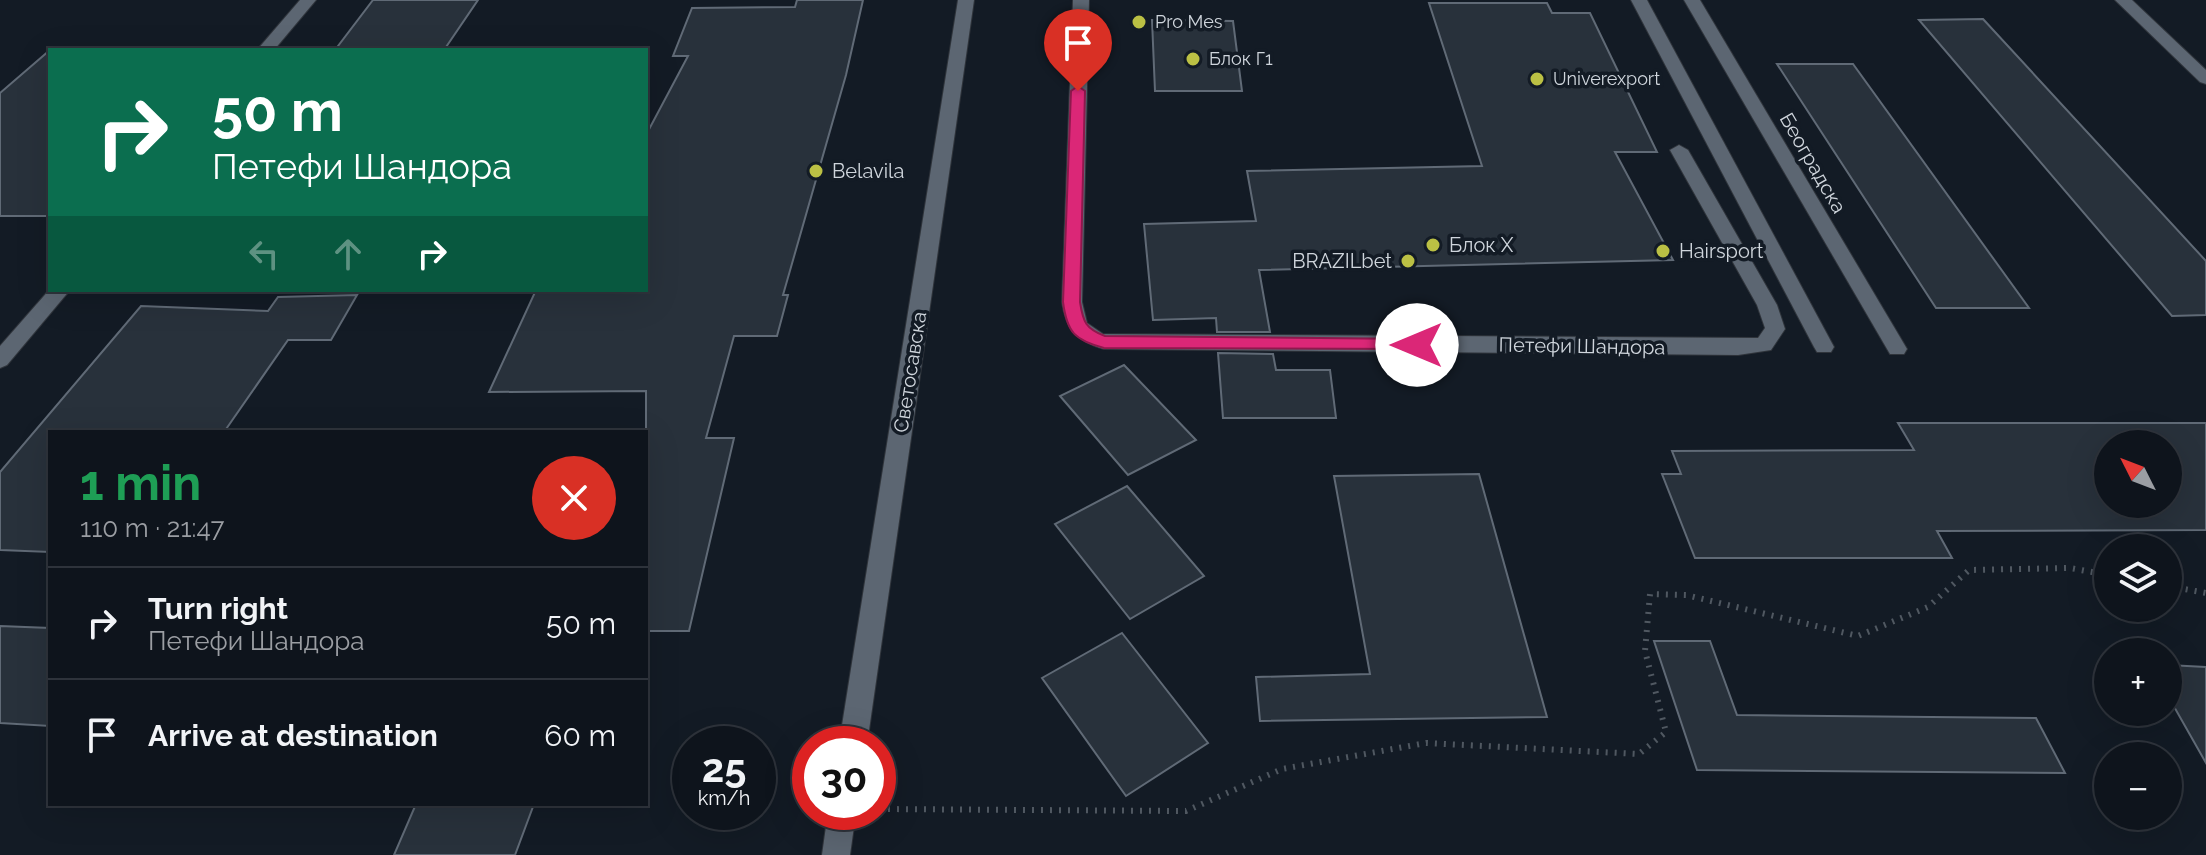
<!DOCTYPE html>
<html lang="en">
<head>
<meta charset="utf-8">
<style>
	body { margin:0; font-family:Raleway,sans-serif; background:#171d25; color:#f1f3f6; height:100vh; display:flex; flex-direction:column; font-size:30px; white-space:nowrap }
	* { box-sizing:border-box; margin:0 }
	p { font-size:26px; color:#9b9ea3 }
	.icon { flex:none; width:44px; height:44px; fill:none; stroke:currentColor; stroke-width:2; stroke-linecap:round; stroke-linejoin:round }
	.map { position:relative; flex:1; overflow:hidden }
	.sheet { position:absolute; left:48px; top:430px; width:600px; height:376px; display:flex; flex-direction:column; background:#0e141c; border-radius:0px; box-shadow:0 8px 32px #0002,0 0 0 2px #2e333b }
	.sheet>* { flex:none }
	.guide { position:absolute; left:48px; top:48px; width:600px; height:244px; border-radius:0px; box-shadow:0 8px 32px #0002,0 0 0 2px #2e333b; background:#0b6e4f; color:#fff; overflow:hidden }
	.needle { width:52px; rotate:312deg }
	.fabs { position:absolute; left:2094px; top:430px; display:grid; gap:16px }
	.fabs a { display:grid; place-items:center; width:88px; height:88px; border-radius:50%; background:#0e141c; box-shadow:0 8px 32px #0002,0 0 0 2px #2e333b; font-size:40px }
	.speed { position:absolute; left:672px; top:726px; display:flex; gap:16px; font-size:40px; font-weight:700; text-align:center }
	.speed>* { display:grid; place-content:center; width:104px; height:104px; border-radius:50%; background:#0e141c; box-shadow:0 8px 32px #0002,0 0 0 2px #2e333b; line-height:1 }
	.speed small { font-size:20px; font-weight:400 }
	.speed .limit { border:12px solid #d22; background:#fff; color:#111 }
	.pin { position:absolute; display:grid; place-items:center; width:68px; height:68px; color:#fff; margin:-82px -34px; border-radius:50% 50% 50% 0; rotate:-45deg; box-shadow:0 0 8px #0007 }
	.pin .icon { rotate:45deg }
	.me { position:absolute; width:88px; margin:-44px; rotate:270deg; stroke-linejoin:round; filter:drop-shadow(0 0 6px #0008) }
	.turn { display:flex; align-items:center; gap:28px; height:168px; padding:0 32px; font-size:36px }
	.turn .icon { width:104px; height:104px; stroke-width:2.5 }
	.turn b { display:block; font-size:56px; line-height:68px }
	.lanes { display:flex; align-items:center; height:76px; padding:0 32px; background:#0003; justify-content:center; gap:40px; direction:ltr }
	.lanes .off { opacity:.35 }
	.round { display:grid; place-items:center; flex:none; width:84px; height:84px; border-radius:42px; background:#171d25 }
	.head { display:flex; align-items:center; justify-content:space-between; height:136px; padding:0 32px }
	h1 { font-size:48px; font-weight:700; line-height:60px; color:#1e9e55 }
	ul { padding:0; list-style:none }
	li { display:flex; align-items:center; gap:24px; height:112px; padding:0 32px; border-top:2px solid #2e333b }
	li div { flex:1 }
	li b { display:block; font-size:30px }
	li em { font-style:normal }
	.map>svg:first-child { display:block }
</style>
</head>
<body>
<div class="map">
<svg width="2206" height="855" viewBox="0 0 2206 855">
	<rect width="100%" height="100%" fill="#131b25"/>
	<g fill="#28313b" stroke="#606a76" stroke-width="2" fill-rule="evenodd">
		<path d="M 373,0 L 478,0 L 444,50 L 335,50 Z"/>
		<path d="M 797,0 L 863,0 L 846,75 L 783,295 L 788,295 L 777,336 L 734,336 L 706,438 L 734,438 L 689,631 L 646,631 L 646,391 L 489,392 L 536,290 L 646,290 L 646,135 L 688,56 L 673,56 L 692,8 L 795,7 Z"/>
		<path d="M 1429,3 L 1547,3 L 1552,13 L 1590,13 L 1657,152 L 1615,152 L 1673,260 L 1259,270 L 1270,332 L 1217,332 L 1216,318 L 1153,320 L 1144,224 L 1256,221 L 1247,171 L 1482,166 Z"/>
		<path d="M 1983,19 L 2206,261 L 2206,315 L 2172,316 L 1919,20 Z"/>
		<path d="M 1152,20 L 1233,21 L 1242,91 L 1155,91 Z"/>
		<path d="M 50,50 L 50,216 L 0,216 L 0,93 Z"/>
		<path d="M 1777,64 L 1853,64 L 2029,308 L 1936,308 Z"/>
		<path d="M 357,295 L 331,340 L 288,340 L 224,432 L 50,432 L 50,552 L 0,550 L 0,472 L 141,306 L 268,311 L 278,297 Z"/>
		<path d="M 1218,353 L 1273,354 L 1276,370 L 1330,370 L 1336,418 L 1223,418 Z"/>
		<path d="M 1124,365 L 1196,440 L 1128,475 L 1060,396 Z"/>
		<path d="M 1898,423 L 2206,423 L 2206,530 L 1937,531 L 1952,558 L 1695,558 L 1662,474 L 1681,474 L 1672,451 L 1914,450 ZM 2108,444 L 2168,444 L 2168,504 L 2108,504 Z"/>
		<path d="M 1479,474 L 1547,717 L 1260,721 L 1256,677 L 1370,674 L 1334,476 Z"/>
		<path d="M 1127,486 L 1204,576 L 1130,619 L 1055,524 Z"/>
		<path d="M 0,626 L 50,628 L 50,726 L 0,723 Z"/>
		<path d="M 1122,633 L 1208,743 L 1126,796 L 1042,678 Z"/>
		<path d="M 1654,641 L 1710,641 L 1737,715 L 2036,718 L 2065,773 L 1697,770 Z"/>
		<path d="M 2168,665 L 2206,667 L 2206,763 L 2168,696 Z"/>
		<path d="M 416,804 L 534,804 L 515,855 L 394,855 Z"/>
	</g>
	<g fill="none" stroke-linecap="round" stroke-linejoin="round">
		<defs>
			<g id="pedestrian">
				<path d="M 1631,0 L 1647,0 L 1834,347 L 1831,352 L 1817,352 L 1814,347 Z"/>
				<path d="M 1684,0 L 1700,0 L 1907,349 L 1904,354 L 1890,354 Z"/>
			</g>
			<g id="minor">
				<path d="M 300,0 L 316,0 L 274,50 L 257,50 Z"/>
				<path d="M 1073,0 L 1089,0 L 1082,302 L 1087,323 L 1103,334 L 1758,338 L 1765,328 L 1757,305 L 1670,150 L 1679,145 L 1688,150 L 1777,305 L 1785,329 L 1771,350 L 1738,355 L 1104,349 C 1078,342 1066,330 1062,302 Z"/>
				<path d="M 2115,0 L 2132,0 L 2206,70 L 2206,84 L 2200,82 Z"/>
				<path d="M 50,289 L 70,290 L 7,365 L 0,368 L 0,346 Z"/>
			</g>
			<g id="tertiary">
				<path d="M 958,0 L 974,0 L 867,744 L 839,744 Z"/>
				<path d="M 828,812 L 856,812 L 850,855 L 822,855 Z"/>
			</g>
		</defs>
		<use href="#pedestrian" stroke="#2f343b" stroke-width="2"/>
		<use href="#minor" stroke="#2f343b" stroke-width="2"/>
		<use href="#tertiary" stroke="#2f343b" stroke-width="2"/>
		<g stroke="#505861" stroke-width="6" stroke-dasharray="2 7" stroke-linecap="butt">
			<path d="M 2168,586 L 2206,593"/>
			<path d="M 879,809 L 1186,811 L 1282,769 L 1426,743 L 1639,754 L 1666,732 L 1645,651 L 1650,594 L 1686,595 L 1858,636 L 1928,607 L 1969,570 L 2070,568 L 2108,575"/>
		</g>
		<use href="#pedestrian" fill="#5c6672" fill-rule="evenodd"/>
		<use href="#minor" fill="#5c6672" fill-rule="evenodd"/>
		<use href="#tertiary" fill="#5c6672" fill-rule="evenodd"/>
	</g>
	<path fill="#db2777" stroke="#8e194d" stroke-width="2" d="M 1078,86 L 1085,91 L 1080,302 C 1083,322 1086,329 1105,336 L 1417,339 L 1423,341 L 1426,345 L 1423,349 L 1104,348 C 1075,340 1067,333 1063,302 L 1071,91 Z"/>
	<g fill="#bbc044" stroke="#131b25" stroke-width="3">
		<circle cx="1139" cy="22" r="8"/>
		<circle cx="1193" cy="59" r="8"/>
		<circle cx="1537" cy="79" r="8"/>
		<circle cx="816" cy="171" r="8"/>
		<circle cx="1433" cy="245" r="8"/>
		<circle cx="1663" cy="251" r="8"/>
		<circle cx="1408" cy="261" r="8"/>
	</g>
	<g text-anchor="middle" stroke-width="7" stroke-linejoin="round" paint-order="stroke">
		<g font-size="18" fill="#cfd5dc" stroke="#131b25" text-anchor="start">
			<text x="1155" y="28">Pro Mes</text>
			<text x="1209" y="65">Блок Г1</text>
			<text x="1553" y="85">Univerexport</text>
		</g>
		<g font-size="20" fill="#cfd5dc" stroke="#131b25">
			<text transform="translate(1813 163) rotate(60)" y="7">Београдска</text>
			<text transform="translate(1582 346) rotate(1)" y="7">Петефи Шандора</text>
			<text transform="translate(910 372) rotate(-81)" y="7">Светосавска</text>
		</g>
		<g font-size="20" fill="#cfd5dc" stroke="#131b25" text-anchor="start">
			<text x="832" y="178">Belavila</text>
			<text x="1449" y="252">Блок Х</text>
			<text x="1679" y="258">Hairsport</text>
			<text x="1392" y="268" text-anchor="end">BRAZILbet</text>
		</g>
	</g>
</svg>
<div class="fabs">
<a><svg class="needle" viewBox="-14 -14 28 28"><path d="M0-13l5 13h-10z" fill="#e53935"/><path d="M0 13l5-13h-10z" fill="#9b9ea3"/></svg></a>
<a><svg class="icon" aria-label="layers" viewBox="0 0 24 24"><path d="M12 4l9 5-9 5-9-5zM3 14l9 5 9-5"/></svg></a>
<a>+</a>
<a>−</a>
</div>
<div class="speed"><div>25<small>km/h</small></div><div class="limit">30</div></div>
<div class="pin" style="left:1078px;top:91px;background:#d93025"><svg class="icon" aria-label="arrive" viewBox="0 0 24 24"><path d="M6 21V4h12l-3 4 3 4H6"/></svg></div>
<svg class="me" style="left:1417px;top:345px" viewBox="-20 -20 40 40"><circle r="19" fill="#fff"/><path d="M0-13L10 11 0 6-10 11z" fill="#db2777"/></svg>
<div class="guide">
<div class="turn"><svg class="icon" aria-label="right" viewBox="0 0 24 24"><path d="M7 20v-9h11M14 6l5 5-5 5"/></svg><div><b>50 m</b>Петефи Шандора</div></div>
<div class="lanes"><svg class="icon off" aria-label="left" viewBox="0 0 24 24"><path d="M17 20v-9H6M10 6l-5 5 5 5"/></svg><svg class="icon off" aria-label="ahead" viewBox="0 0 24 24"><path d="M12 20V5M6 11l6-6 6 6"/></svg><svg class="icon" aria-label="right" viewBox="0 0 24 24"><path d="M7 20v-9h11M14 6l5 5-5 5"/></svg></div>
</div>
<section class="sheet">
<div class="head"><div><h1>1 min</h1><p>110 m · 21:47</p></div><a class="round" style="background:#d93025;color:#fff"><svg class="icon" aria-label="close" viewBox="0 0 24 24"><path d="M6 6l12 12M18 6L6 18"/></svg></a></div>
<ul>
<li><svg class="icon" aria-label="right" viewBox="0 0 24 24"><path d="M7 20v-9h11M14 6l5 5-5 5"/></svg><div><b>Turn right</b><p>Петефи Шандора</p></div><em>50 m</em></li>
<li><svg class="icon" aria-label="arrive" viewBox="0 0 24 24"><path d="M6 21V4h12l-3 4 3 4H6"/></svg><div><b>Arrive at destination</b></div><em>60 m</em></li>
</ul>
</section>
</div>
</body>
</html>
